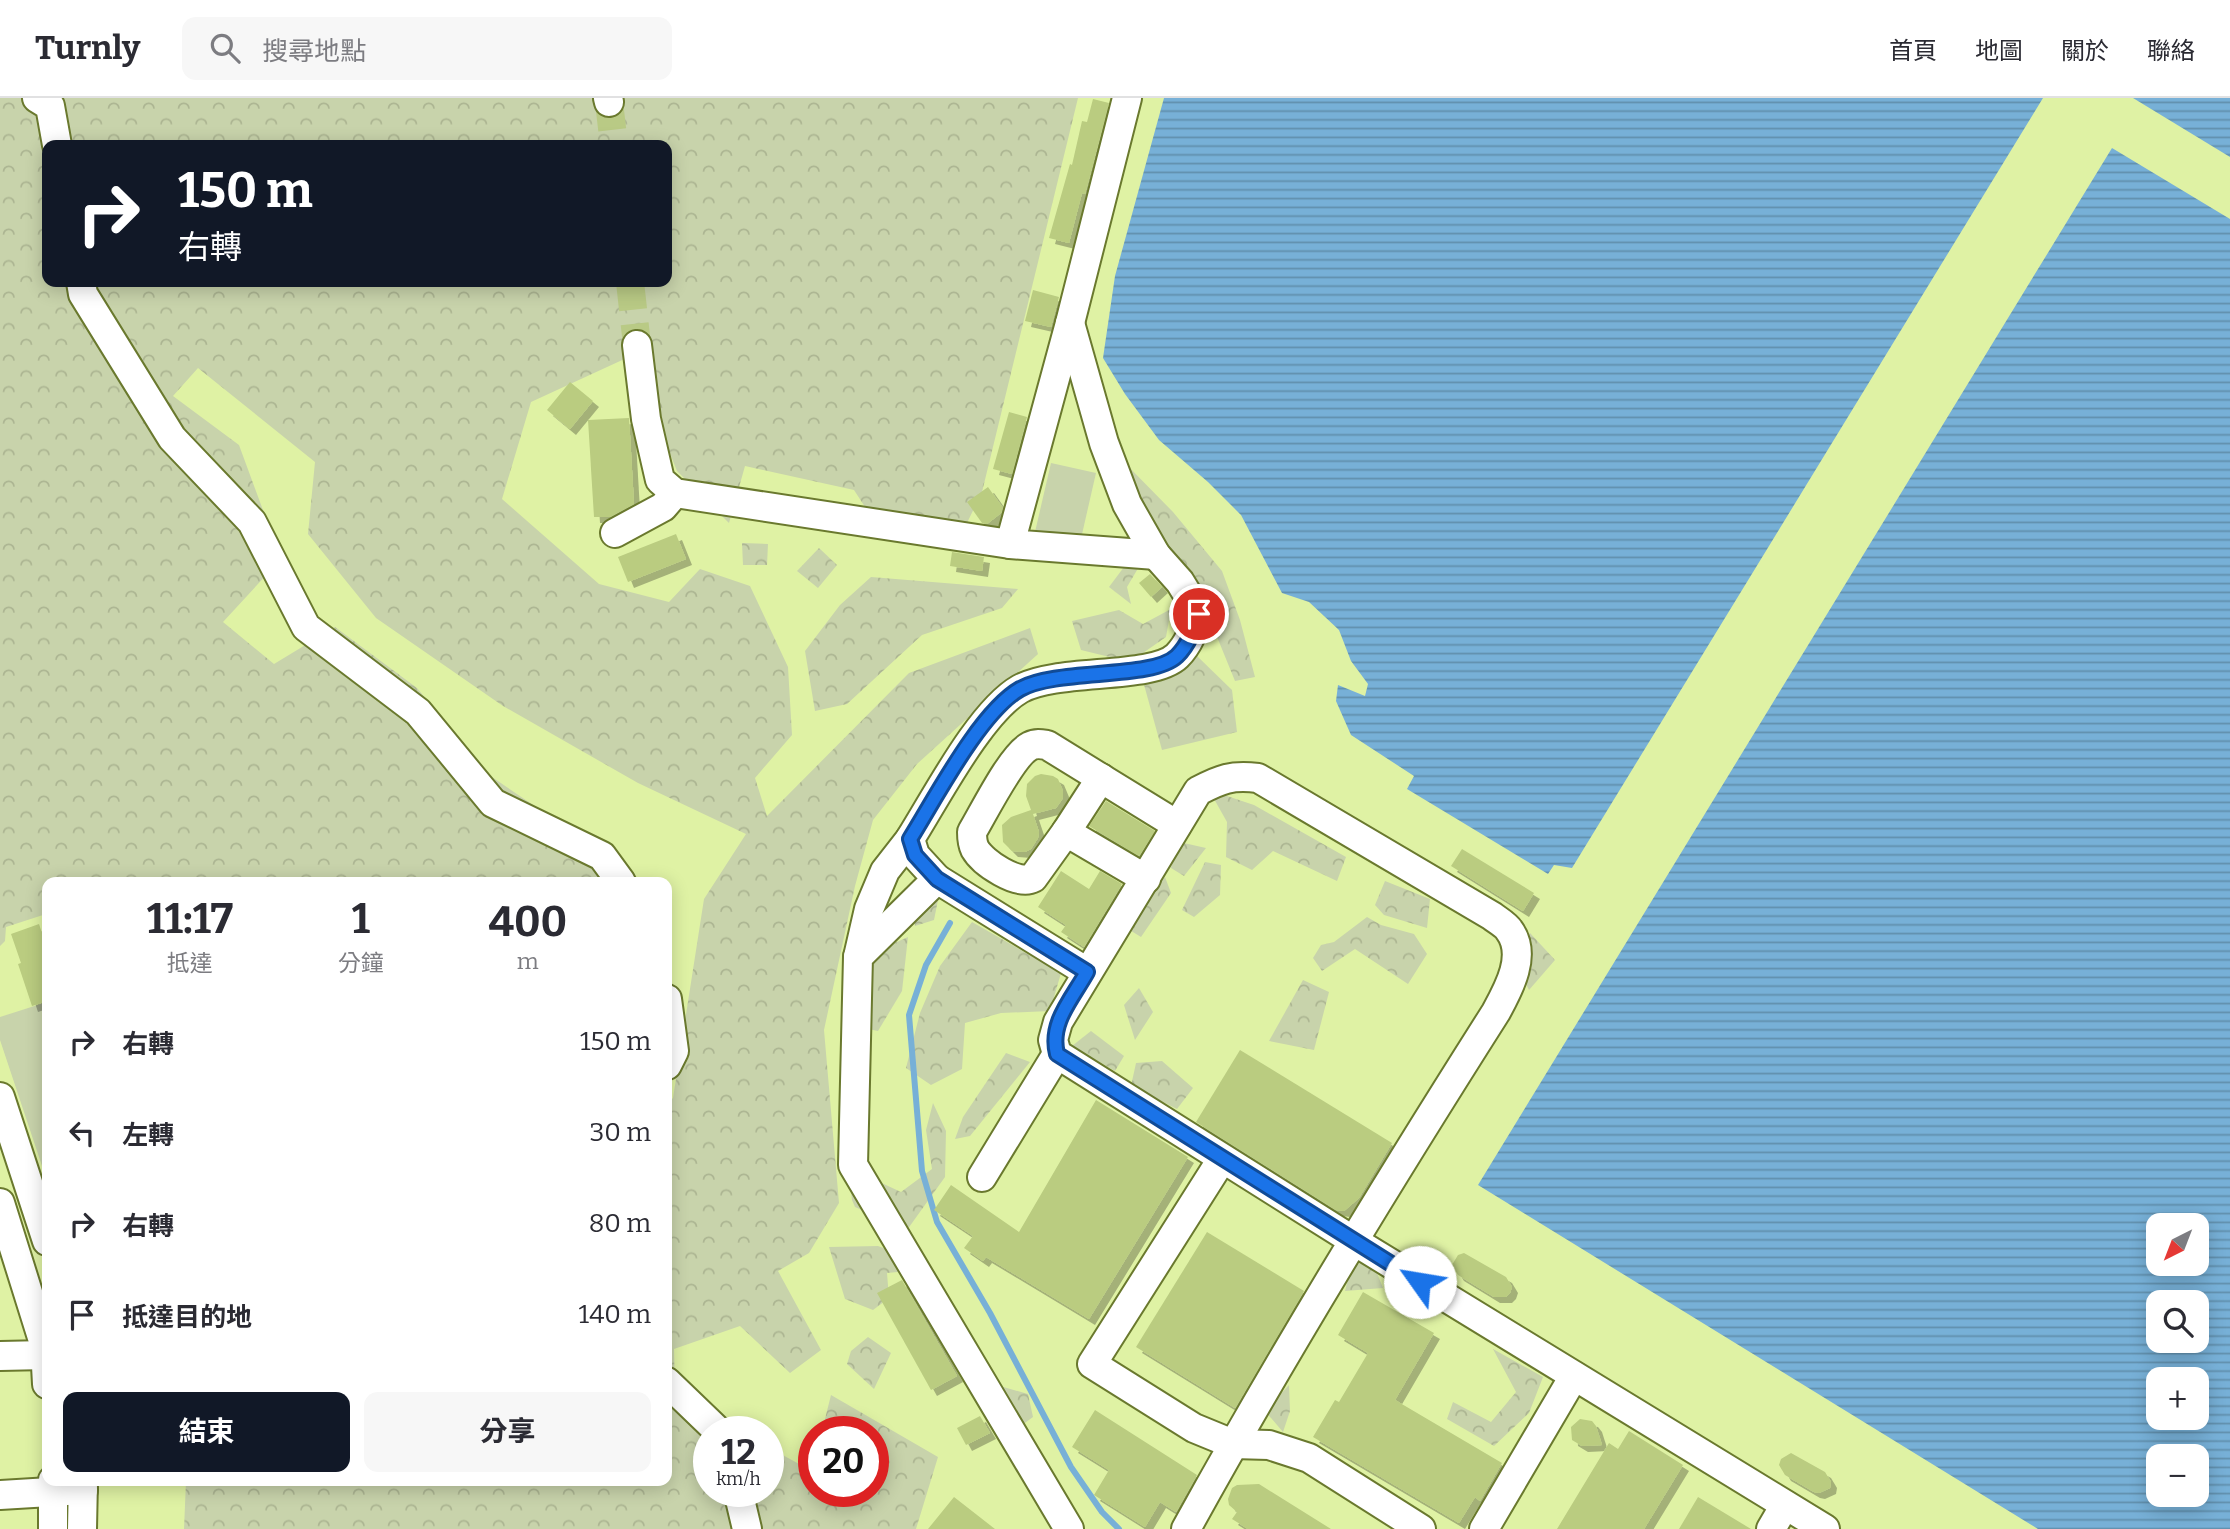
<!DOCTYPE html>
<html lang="zh-TW">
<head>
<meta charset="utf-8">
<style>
	body { margin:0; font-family:Bitter,"Noto Sans TC",serif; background:#f7f7f7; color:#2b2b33; height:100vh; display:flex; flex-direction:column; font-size:26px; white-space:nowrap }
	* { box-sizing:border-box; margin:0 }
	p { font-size:23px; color:#7c7c81 }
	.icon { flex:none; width:38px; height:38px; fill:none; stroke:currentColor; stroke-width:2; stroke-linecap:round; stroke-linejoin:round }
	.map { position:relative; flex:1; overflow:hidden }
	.panel { position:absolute; left:42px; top:779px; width:630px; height:609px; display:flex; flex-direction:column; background:#fff; border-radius:14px; box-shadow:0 4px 18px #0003 }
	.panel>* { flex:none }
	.top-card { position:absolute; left:42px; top:42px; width:630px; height:147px; border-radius:14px; box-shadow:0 4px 18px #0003; background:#111827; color:#fff; overflow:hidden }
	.needle { width:46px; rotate:222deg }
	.buttons { position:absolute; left:2146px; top:1115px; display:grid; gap:14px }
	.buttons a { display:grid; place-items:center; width:63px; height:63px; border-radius:14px; background:#fff; box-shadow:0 4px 18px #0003; font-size:35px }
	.speed { position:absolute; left:693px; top:1318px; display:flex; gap:14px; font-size:35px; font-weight:700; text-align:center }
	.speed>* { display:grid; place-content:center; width:91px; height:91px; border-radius:50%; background:#fff; box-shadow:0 4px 18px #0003; line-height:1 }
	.speed small { font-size:18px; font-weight:400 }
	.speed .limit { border:10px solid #d22; background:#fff; color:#111 }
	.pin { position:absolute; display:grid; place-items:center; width:60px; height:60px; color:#fff; margin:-30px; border:4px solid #fff; border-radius:50%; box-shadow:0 2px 7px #0007 }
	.me { position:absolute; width:77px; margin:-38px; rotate:302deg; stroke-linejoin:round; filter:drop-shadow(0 0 5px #0008) }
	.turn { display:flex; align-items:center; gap:24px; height:147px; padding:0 21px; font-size:32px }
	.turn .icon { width:91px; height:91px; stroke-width:2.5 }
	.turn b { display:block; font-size:49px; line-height:60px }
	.eta { display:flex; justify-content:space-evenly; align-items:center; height:119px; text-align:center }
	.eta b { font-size:42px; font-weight:700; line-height:49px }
	.primary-button { display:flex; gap:14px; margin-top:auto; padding:14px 21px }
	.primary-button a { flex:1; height:80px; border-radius:14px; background:#111827; color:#fff; font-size:28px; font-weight:700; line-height:80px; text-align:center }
	.primary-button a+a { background:#f7f7f7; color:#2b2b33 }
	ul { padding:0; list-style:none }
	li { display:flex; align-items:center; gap:21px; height:91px; padding:0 21px }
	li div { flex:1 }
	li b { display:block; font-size:26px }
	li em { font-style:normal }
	header { display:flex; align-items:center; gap:42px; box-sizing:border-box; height:98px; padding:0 35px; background:#fff; border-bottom:2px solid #e1e1e2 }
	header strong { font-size:33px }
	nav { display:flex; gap:38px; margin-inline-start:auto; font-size:24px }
	.search { width:490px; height:63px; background:#f7f7f7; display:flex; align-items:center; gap:18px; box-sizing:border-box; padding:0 24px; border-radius:14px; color:#7c7c81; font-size:26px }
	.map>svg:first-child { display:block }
</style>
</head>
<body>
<header>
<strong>Turnly</strong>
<div class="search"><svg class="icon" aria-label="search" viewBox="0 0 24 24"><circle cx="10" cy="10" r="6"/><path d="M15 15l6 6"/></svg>搜尋地點</div>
<nav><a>首頁</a><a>地圖</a><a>關於</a><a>聯絡</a></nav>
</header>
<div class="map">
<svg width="2230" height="1431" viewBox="0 0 2230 1431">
	<defs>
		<pattern id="forest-crowns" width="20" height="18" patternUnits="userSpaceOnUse" patternTransform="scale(1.75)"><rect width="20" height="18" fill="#c8d3ab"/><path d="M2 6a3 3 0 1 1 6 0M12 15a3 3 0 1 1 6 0" fill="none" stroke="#acb592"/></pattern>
		<pattern id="water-rules" width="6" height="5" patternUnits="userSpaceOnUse" patternTransform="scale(1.75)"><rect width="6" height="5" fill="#77b0d7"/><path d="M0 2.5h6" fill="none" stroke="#618fad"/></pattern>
		<filter id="shadow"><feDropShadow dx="6" dy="6" stdDeviation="0" flood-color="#0004"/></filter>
	</defs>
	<rect width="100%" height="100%" fill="#dff2a4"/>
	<g fill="url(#forest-crowns)" fill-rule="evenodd">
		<path d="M 0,0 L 1078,0 L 982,394 L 966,427 L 867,412 L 854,392 L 745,368 L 729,425 L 677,373 L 631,258 L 531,304 L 502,401 L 599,486 L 669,504 L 700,471 L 750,488 L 788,569 L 792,637 L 755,680 L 767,718 L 909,575 L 1030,530 L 1038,556 L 917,666 L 873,722 L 855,788 L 824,932 L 839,1105 L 809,1155 L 778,1173 L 821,1252 L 790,1275 L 740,1228 L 674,1251 L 675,1302 L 709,1347 L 709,1393 L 768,1393 L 768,1349 L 812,1373 L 814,1368 L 814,1393 L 873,1393 L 873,1334 L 822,1333 L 831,1297 L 938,1359 L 916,1431 L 184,1431 L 186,1383 L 667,1382 L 667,1006 L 673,1000 L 704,801 L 746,736 L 638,685 L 503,608 L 376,520 L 308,436 L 315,364 L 198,270 L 173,298 L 239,347 L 281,461 L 223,524 L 274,566 L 335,529 L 417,590 L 489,677 L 635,776 L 636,784 L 47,784 L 47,827 L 43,817 L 6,829 L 5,843 L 0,848 ZM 47,47 L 667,47 L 667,184 L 47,184 Z"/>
		<path d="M 1121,361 L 1173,414 L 1222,473 L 1240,522 L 1255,579 L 1235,583 L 1213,529 L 1174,459 L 1136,406 Z"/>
		<path d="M 742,445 L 768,446 L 767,467 L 743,467 Z"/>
		<path d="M 819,450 L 837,467 L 818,490 L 797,473 Z"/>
		<path d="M 1127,465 L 1140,467 L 1127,489 L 1131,506 L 1109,489 Z"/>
		<path d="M 871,479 L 1018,491 L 1002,510 L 922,537 L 847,606 L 815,613 L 805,553 L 840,507 Z"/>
		<path d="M 1171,511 L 1166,539 L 1130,564 L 1081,552 L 1072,523 L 1119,512 L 1143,526 Z"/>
		<path d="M 1196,557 L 1232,592 L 1237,634 L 1162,652 L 1143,583 Z"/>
		<path d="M 1209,692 L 1254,707 L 1346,759 L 1337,783 L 1273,753 L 1252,772 L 1226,759 L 1227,724 Z"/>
		<path d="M 1175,743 L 1206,750 L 1184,778 L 1171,770 Z"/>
		<path d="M 1205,764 L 1221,767 L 1220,797 L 1194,819 L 1182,812 Z"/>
		<path d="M 1165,779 L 1171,795 L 1141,839 L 1128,831 L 1151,793 Z"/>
		<path d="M 1385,783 L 1430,801 L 1427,830 L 1384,817 L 1375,807 Z"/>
		<path d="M 912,797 L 938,802 L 934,822 L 915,828 Z"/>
		<path d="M 1367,819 L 1381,827 L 1414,836 L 1427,856 L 1408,886 L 1355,851 L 1322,873 L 1313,860 L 1321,847 L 1334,844 Z"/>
		<path d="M 972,824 L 1061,875 L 1050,913 L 1001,915 L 965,925 L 962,971 L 931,987 L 906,970 L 920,915 L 940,868 Z"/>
		<path d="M 1530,835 L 1555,862 L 1529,892 L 1511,857 Z"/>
		<path d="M 908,839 L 902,893 L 878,933 L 844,926 L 849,876 L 881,851 Z"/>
		<path d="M 1303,882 L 1329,894 L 1314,952 L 1269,943 Z"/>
		<path d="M 1139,890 L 1153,914 L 1135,942 L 1124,907 Z"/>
		<path d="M 1091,933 L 1124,958 L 1115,973 L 1072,948 Z"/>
		<path d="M 1006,955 L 1030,964 L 970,1038 L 955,1041 L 963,1019 Z"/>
		<path d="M 1162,963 L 1193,990 L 1177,1011 L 1131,988 L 1136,965 Z"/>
		<path d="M 933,1005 L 946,1033 L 945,1079 L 907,1132 L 855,1109 L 852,1102 L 844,1031 L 873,1081 L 901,1094 L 932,1071 L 926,1032 Z"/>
		<path d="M 878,1148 L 927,1166 L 908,1173 L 887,1175 L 889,1200 L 873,1212 L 845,1201 L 829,1149 Z"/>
		<path d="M 1361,1164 L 1377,1175 L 1383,1190 L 1345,1193 L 1350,1173 Z"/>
		<path d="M 868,1239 L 891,1255 L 874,1291 L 847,1266 L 851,1253 Z"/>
		<path d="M 1493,1251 L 1543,1279 L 1529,1315 L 1494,1348 L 1447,1321 L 1453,1304 L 1491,1324 L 1516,1294 Z"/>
		<path d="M 1289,1287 L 1290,1313 L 1283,1334 L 1265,1313 Z"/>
		<path d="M 1000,1288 L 1028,1296 L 1033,1319 L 1006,1339 Z"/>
	</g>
	<g fill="#c8d3ab">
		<path d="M 1051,365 L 1096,375 L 1080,445 L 1035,434 Z"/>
		<path d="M 47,904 L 47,1083 L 0,942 L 0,919 Z"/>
	</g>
	<g fill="url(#water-rules)" fill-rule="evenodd">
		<path d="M 1164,0 L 2043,0 L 1572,770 L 1554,767 L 1548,776 L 1407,691 L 1414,678 L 1351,637 L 1336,603 L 1338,587 L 1365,598 L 1368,586 L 1351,563 L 1339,532 L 1309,504 L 1282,495 L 1241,417 L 1208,384 L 1159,342 L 1125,296 L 1103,260 L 1115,178 Z"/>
		<path d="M 2133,0 L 2230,0 L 2230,59 Z"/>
		<path d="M 2112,50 L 2230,121 L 2230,1431 L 2038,1431 L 1478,1087 ZM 2158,1127 L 2196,1127 L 2196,1166 L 2158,1166 ZM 2158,1204 L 2196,1204 L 2196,1242 L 2158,1242 ZM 2158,1281 L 2196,1281 L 2196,1320 L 2158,1320 ZM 2158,1358 L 2196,1358 L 2196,1396 L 2158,1396 Z"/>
	</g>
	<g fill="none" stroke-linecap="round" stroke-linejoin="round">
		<path stroke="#77b0d7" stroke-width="6" d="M 950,825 L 926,867 L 909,917 L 922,1073 L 937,1124 L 990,1215 L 1071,1369 L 1102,1414 L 1119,1431"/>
	</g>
	<g fill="#bacc80" filter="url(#shadow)">
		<path d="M 1093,1 L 1109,5 L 1085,96 L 1082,95 L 1069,145 L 1049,140 L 1070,66 L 1072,67 L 1082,23 L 1087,24 Z"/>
		<path d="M 1033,192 L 1059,199 L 1051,229 L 1025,223 Z"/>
		<path d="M 570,284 L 593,303 L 570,331 L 547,312 Z"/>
		<path d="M 1009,314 L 1027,319 L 1012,376 L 993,371 Z"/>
		<path d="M 629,320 L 634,406 L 610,419 L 594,419 L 588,322 Z"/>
		<path d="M 988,389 L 1003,410 L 1001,415 L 987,426 L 982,425 L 967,404 Z"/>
		<path d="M 676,436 L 686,461 L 628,484 L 618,459 Z"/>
		<path d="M 952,454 L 984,459 L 982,473 L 950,468 Z"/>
		<path d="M 1150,476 L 1162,489 L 1151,499 L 1139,485 Z"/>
		<path d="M 1041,676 L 1053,678 L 1058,681 L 1063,693 L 1063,700 L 1056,710 L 1033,716 L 1039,734 L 1038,740 L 1031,751 L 1025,754 L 1012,753 L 1003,744 L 1002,727 L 1011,719 L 1031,712 L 1026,698 L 1027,686 L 1035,678 Z"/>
		<path d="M 1106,703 L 1155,733 L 1139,758 L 1089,728 Z"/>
		<path d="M 1462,751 L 1534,795 L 1523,813 L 1451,768 Z"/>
		<path d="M 1061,773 L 1089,791 L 1100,773 L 1122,786 L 1084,849 L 1061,834 L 1066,827 L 1038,809 Z"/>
		<path d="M 39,826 L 47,850 L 47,903 L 32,908 L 18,866 L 21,865 L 11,836 Z"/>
		<path d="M 1240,952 L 1392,1045 L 1359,1100 L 1344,1113 L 1336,1112 L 1196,1024 Z"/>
		<path d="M 1096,1002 L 1188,1059 L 1089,1221 L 986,1159 L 983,1163 L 964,1150 L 973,1138 L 934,1112 L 951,1087 L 1019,1134 Z"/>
		<path d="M 1207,1134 L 1304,1193 L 1235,1310 L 1136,1249 Z"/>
		<path d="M 1464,1155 L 1506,1179 L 1512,1189 L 1510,1195 L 1506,1199 L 1494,1199 L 1458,1177 L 1452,1167 L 1458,1157 Z"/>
		<path d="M 902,1182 L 957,1278 L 931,1292 L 877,1195 Z"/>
		<path d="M 1363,1194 L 1434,1235 L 1395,1302 L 1502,1365 L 1480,1403 L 1475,1399 L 1459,1425 L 1313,1339 L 1335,1302 L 1339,1304 L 1368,1255 L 1338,1237 Z"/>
		<path d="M 1095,1312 L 1197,1377 L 1176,1414 L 1160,1404 L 1145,1429 L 1094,1397 L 1109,1372 L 1072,1349 Z"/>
		<path d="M 980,1318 L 990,1335 L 966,1347 L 957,1330 Z"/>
		<path d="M 1580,1321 L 1592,1323 L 1596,1328 L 1602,1347 L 1582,1348 L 1572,1342 L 1571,1329 Z"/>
		<path d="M 1629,1333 L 1683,1367 L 1644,1431 L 1557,1431 L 1609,1345 L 1618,1351 Z"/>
		<path d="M 1791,1355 L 1825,1374 L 1831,1384 L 1830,1390 L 1819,1395 L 1814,1394 L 1785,1377 L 1779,1367 L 1781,1361 Z"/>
		<path d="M 1259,1386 L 1331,1431 L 1248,1431 L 1232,1421 L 1237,1414 L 1229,1407 L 1228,1401 L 1232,1390 L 1237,1387 Z"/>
		<path d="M 954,1399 L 995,1431 L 928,1431 Z"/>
		<path d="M 1698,1399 L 1751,1431 L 1679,1431 Z"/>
	</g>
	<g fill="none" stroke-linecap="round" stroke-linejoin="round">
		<g stroke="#b9ca85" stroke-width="28" stroke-dasharray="28 14" stroke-linecap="butt">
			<path d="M 609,4 L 614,47"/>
			<path d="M 630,184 L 637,247"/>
		</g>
		<defs>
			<g id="minor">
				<path d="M 37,0 L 50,8 L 57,47"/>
				<path d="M 608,0 L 609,4"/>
				<path d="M 1127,0 L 1070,225 L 1010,446 L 1156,457"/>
				<path d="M 81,184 L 83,196 L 172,340 L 252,424 L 306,529 L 418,614 L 493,705 L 602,758 L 621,784"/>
				<path d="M 637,247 L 646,321 L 660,382 L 675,395 L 1010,446"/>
				<path d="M 615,435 L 663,409 L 675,395"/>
				<path d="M 1066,734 L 1101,680"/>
				<path d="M 937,781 L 1087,874"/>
				<path d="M 1146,781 L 1066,734 L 1033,780 C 1018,788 983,765 975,751 C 972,745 972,740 972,734 C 984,714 1012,657 1030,648 C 1036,645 1041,646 1047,647 L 1177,727"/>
				<path d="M 858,859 L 869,811 L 885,773 L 910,741"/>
				<path d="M 667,901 L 674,953 L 667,967"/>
				<path d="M 0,999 L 47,1143"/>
				<path d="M 1222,1061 L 1092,1266 L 1194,1330 L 1233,1346 L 1269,1347 L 1309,1360 L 1421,1431"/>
				<path d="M 982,1079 L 1057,956"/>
				<path d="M 0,1105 L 45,1249 L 47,1286"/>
				<path d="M 0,1258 L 46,1257"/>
				<path d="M 667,1284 L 719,1334"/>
				<path d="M 53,1382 L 53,1431"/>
				<path d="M 738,1393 L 747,1431"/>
				<path d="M 0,1397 L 83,1392"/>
				<path d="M 82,1431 L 83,1382"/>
				<path d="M 1069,1431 L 853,1067 L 858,859 L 937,781 L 915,757 L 910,741 C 936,700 980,614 1020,591 C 1057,570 1152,582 1177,558 C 1189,546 1194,531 1199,515 L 1180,484 L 1156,457 L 1127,406 L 1104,345 L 1070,225"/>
				<path d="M 1186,1431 C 1283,1255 1388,1084 1496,914 C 1508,892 1528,857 1509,832 C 1506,827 1497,822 1492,818 L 1258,680 C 1231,677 1221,681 1198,693 L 1058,924 L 1053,942 L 1057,956 L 1354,1143 L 1825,1431"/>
				<path d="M 1484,1431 L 1574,1278"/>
				<path d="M 1771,1431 L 1785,1407"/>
			</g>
		</defs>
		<use href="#minor" stroke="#6a792e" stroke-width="32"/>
		<use href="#minor" stroke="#fff" stroke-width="28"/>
	</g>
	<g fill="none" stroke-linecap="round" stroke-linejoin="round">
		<defs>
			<path id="route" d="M 1199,516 C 1194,531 1189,546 1177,558 C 1152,582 1058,570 1020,591 C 980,614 935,701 910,741 L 915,757 L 937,781 L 1087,874 C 1072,901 1049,925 1057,956 L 1420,1184"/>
		</defs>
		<use href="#route" stroke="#114b97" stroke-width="18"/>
		<use href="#route" stroke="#1a73e8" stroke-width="12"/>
	</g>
</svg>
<div class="buttons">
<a><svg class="needle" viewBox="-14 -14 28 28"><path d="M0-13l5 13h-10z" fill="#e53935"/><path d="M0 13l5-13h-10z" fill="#7c7c81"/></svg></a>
<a><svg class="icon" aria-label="search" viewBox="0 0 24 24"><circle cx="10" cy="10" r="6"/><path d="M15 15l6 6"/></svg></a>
<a>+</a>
<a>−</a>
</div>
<div class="speed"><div>12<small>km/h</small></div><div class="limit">20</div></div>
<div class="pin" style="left:1199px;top:516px;background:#d93025"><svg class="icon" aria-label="arrive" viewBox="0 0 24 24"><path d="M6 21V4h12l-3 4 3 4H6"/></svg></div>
<svg class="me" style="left:1420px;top:1184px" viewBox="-20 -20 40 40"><circle r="19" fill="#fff"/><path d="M0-13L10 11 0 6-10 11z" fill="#1a73e8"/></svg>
<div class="top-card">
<div class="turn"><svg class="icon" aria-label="right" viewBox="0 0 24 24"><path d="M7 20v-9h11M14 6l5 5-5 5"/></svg><div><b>150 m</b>右轉</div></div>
</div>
<section class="panel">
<div class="eta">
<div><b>11:17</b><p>抵達</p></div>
<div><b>1</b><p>分鐘</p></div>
<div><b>400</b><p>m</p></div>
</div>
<ul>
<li><svg class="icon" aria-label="right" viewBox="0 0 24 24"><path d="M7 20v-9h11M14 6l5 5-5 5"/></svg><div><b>右轉</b></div><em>150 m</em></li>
<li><svg class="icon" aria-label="left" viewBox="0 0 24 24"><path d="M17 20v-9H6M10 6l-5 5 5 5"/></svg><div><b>左轉</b></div><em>30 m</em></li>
<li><svg class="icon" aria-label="right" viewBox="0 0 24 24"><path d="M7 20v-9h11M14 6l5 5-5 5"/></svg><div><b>右轉</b></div><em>80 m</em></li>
<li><svg class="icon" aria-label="arrive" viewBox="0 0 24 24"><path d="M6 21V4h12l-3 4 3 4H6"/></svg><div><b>抵達目的地</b></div><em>140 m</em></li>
</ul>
<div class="primary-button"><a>結束</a><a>分享</a></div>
</section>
</div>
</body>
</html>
